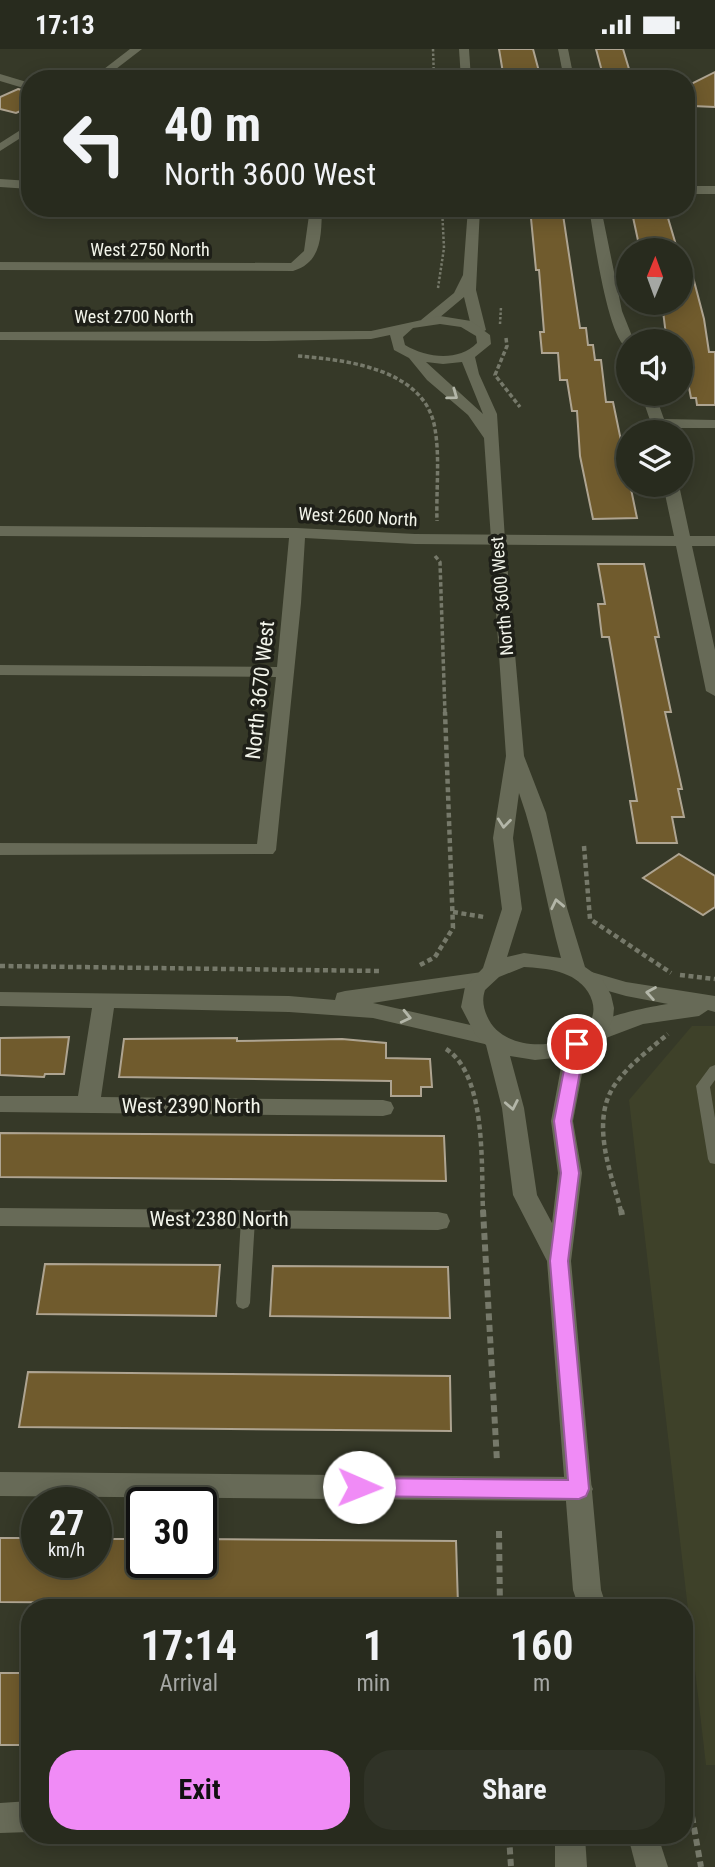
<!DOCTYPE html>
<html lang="en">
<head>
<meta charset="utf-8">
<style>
	body { margin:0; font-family:"Roboto Condensed",sans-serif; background:#303327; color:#f1f3f6; height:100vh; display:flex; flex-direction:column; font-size:26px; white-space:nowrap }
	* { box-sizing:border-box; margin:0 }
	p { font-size:23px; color:#a5a7a4 }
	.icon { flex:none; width:38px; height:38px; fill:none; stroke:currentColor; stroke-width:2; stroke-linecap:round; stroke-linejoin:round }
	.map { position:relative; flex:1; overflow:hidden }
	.panel { position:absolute; left:21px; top:1550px; width:672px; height:245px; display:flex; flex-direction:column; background:#282b1e; border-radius:28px; box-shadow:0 4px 18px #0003,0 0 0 2px #44473c }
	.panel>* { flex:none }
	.guide { position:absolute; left:21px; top:21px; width:674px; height:147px; border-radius:28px; box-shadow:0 4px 18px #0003,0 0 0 2px #44473c; background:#282b1e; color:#f1f3f6; overflow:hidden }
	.needle { width:46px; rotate:1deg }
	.buttons { position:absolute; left:616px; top:189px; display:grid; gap:14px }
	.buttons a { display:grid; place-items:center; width:77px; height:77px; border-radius:50%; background:#282b1e; box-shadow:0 4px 18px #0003,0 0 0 2px #44473c; font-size:35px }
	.speed { position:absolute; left:21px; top:1438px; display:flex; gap:14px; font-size:35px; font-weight:700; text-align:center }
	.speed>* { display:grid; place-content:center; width:91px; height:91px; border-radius:50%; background:#282b1e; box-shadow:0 4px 18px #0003,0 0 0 2px #44473c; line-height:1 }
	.speed small { font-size:18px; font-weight:400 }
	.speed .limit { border:4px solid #111; border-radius:10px; background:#fff; color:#111 }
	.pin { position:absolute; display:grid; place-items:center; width:60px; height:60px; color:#fff; margin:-30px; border:4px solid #fff; border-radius:50%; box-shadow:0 2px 7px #0007 }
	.me { position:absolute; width:77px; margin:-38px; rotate:91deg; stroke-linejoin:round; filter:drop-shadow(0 0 5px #0008) }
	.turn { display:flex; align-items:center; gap:24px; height:147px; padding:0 28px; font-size:32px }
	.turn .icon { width:91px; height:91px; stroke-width:2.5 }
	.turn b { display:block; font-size:49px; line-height:60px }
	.eta { display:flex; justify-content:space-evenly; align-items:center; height:119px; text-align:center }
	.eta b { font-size:42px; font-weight:700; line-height:49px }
	.button { display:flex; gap:14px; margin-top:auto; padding:14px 28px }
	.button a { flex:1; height:80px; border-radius:28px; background:#f08bf6; color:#111; font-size:28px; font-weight:700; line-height:80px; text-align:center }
	.button a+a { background:#303327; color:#f1f3f6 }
	.status { display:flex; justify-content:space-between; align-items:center; height:49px; padding:0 35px; background:#282b1e; direction:ltr }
	.status svg { height:19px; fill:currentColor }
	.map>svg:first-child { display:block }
</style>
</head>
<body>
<div class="status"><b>17:13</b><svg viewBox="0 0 49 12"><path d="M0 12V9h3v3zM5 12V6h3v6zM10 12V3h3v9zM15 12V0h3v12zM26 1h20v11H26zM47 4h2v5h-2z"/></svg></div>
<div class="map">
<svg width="715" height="1818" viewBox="0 0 715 1818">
	<rect width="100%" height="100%" fill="#363928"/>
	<path fill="#3e4129" d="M 692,977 L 715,977 L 715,1716 L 706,1716 L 629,1051 Z"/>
	<g fill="#705b2d" stroke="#aea491" stroke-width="2">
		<path d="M 499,0 L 533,0 L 541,30 L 504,30 Z"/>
		<path d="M 596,0 L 623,0 L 632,30 L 604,30 Z"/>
		<path d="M 715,23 L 715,58 L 693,57 L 687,37 Z"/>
		<path d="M 18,40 L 30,43 L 30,58 L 16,64 L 0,60 L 0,48 Z"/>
		<path d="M 530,159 L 562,159 L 580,279 L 586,279 L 588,296 L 593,296 L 595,311 L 601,311 L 606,353 L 613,353 L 637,469 L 593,470 L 580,407 L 577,362 L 572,362 L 567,331 L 560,331 L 558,304 L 542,304 L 540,283 L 544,283 L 539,221 L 536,221 Z"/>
		<path d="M 631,159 L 665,159 L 676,196 L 639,196 Z"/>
		<path d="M 688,209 L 704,270 L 709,303 L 715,303 L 715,356 L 697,356 L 696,349 L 691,349 L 686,323 L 681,323 L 681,291 L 666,286 L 662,254 L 681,254 L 681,210 Z"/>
		<path d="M 598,515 L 644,515 L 659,588 L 655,588 L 671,663 L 665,663 L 682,740 L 678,740 L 684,768 L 672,768 L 677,794 L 637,794 L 630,752 L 637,752 L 622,663 L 609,588 L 602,588 L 598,555 L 605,555 Z"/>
		<path d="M 679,805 L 715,827 L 715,858 L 703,866 L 643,829 Z"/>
		<path d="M 69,988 L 64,1025 L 45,1025 L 44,1028 L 0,1026 L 0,989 Z"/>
		<path d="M 237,989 L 237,992 L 342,990 L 386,994 L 386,1009 L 430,1010 L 432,1038 L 421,1038 L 421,1047 L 391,1047 L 391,1032 L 119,1028 L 124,990 Z"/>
		<path d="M 0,1084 L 444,1087 L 446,1132 L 0,1128 Z"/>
		<path d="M 45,1215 L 220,1216 L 216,1267 L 37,1265 Z"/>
		<path d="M 273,1217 L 448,1218 L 450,1269 L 270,1267 Z"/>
		<path d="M 28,1323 L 450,1327 L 451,1382 L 19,1378 Z"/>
		<path d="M 0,1489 L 37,1489 L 37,1514 L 96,1514 L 96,1490 L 142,1490 L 142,1514 L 201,1514 L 201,1490 L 456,1492 L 458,1556 L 0,1553 Z"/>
		<rect x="0" y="1624" width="30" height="72"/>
	</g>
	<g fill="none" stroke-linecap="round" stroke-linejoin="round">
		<g stroke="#76796a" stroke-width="2.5" stroke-dasharray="2.5 2" stroke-linecap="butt">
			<path d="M 433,0 L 434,30"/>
			<path d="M 438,239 L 444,199 L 442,159"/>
			<path d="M 500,275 L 501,258"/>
		</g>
		<g stroke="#76796a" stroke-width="3.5" stroke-dasharray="4.5 2.5" stroke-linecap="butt">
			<path d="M 506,289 L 507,297 L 495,326 L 520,358"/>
			<path d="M 298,307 C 347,311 426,320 435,380 C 440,409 436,442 437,472"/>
			<path d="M 435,507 L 440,513 L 445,665"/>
		</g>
		<g stroke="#76796a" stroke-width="4.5" stroke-dasharray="5 3.5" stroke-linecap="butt">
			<path d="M 584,797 L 590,870 L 671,924"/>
			<path d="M 453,863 L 484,868"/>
			<path d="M 420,916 L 435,908 L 453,879 L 445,663"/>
			<path d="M 0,917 L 381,922"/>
			<path d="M 680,926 L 715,930"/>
			<path d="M 446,1000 C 487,1026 481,1118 483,1162"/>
			<path d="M 621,1162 C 611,1124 589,1071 616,1034 C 630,1015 650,1000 668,985"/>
		</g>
		<g stroke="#76796a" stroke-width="6" stroke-dasharray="7 4.5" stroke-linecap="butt">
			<path d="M 483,1161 L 497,1413"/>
			<path d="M 621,1161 L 622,1166"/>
			<path d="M 499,1482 L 500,1559"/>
			<path d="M 684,1722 L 701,1818"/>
			<path d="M 509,1787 L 511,1818"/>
		</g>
		<g fill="#676a57" fill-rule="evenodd">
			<path d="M 715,1016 L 715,1031 L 710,1038 L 715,1069 L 715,1115 L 710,1114 L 708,1110 L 696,1037 L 710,1018 Z"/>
			<path d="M 248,1165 L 253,1166 L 255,1170 L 250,1254 L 248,1258 L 243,1260 L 238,1258 L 236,1254 L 241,1170 L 243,1166 Z"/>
		</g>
		<g fill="#676a57" fill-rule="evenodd">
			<path d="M 130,0 L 142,0 L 103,30 L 91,30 Z"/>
			<path d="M 459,0 L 469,0 L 471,30 L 461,30 Z"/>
			<path d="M 558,0 L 568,0 L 574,30 L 564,30 Z"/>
			<path d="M 0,25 L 30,34 L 30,41 L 0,32 Z"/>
			<path d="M 30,75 L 30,83 L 0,102 L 0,94 Z"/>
			<path d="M 0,130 L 30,132 L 30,140 L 0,138 Z"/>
			<rect x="686" y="137" width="29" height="8"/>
			<path d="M 310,159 L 322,159 C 321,185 323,213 293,222 L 0,221 L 0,213 L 291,214 L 304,202 Z"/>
			<path d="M 468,159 L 480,159 L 476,241 L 486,281 L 479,285 L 472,281 L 464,248 L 433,274 L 423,274 L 421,271 L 454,244 L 463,226 Z"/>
			<path d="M 589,159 L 601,159 L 622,262 L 634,292 L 628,292 L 628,299 C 608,294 593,182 589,159 Z"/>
			<path d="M 641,345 L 655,345 L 664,370 L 715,371 L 715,379 L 667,379 L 668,383 L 654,383 Z"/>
			<path d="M 663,436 L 679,436 L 690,487 L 715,487 L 715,497 L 692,497 L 715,601 L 715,647 L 706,642 L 676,497 L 415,495 L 305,489 L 301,554 L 276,801 L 273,805 L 0,806 L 0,794 L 257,795 L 276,628 L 0,626 L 0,616 L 277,618 L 289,489 L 0,487 L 0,477 L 297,479 L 415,485 L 674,487 Z"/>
			<path d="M 588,922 L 626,933 L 715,947 L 715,963 L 708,961 L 699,967 L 643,975 L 590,995 L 582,993 L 579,987 C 589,969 648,958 668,955 L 626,947 L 580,934 L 577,929 L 580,924 Z"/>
			<path d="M 482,923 L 490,925 L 493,930 L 490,935 L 373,954 L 497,982 L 500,988 L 497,994 L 489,996 L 373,969 L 289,963 L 114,959 L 101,1048 L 383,1051 L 391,1053 L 394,1059 L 391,1065 L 383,1067 L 0,1063 L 0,1047 L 78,1047 L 92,959 L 0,957 L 0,943 L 289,947 L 335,951 L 337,944 L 345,942 Z"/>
			<path d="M 0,1159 L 438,1163 L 447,1165 L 450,1172 L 447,1179 L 438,1181 L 0,1177 Z"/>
			<path d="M 0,1423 L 579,1428 L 589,1432 L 593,1440 L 589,1448 L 579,1452 L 0,1447 Z"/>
			<path d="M 30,1752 L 30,1783 L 0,1784 L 0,1754 Z"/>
		</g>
		<g fill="#676a57" fill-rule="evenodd">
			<path d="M 440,267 L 471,272 L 490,286 L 491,295 L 475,308 L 479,325 L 497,365 L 505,491 L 524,707 L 546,764 L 567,859 L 585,918 L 602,930 L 611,946 L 614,959 L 613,970 L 605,984 L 587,999 L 573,1072 L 582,1124 L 571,1212 L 601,1541 L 607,1559 L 579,1559 L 573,1541 L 547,1212 L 513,1146 L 502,1059 L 486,996 L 475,985 L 461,958 L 465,938 L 483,919 L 502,860 L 493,789 L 506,707 L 484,389 L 468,366 L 427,331 L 409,309 L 394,301 L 390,286 L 371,290 L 267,292 L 0,291 L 0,283 L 371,282 ZM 440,275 L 461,278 L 476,287 L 477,294 C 458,313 427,309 405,296 L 403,288 L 413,279 ZM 426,313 L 443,315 L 462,313 L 483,365 ZM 519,744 C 538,797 546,855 561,909 L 524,904 L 507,908 L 522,860 L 513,789 ZM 524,918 C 546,919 575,922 588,943 C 619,994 508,1018 487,967 C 483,958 482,950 485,941 L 499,928 ZM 510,1007 L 535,1011 L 563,1008 L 551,1072 L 558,1124 L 552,1174 L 537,1146 L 524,1059 Z"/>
			<path d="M 555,1787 L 585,1787 L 587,1818 L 555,1818 Z"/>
			<path d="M 628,1787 L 658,1787 L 668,1818 L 636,1818 Z"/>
		</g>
	</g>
	<defs><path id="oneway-chevron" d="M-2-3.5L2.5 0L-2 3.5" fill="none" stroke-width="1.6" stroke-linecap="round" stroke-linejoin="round" transform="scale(1.75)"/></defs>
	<g stroke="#b3b6a8">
		<use href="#oneway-chevron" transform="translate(453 346) rotate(36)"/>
		<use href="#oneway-chevron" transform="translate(504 774) rotate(96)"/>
		<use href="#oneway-chevron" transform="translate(557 855) rotate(-102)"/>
		<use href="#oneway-chevron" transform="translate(651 944) rotate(-170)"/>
		<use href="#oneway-chevron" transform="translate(406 968) rotate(13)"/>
		<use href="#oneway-chevron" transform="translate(512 1056) rotate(79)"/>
	</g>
	<path fill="#f08bf6" stroke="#9c5aa0" stroke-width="2" d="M 577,989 L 585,995 L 571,1072 L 579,1124 L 568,1212 L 589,1440 L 586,1447 L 579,1450 L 359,1447 L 352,1445 L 349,1438 L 352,1432 L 359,1429 L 568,1431 L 550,1212 L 561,1124 L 554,1072 L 569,995 Z"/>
	<g text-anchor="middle" stroke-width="7" stroke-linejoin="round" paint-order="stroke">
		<g font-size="18" fill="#f2f4ea" stroke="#1e1f18">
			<text x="150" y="207">West 2750 North</text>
			<text x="134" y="274">West 2700 North</text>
			<text transform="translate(358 468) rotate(3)" y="6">West 2600 North</text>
			<text transform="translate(502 547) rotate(-95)" y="6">North 3600 West</text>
		</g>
		<g font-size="21" fill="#f2f4ea" stroke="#1e1f18">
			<text transform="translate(260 641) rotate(-84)" y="7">North 3670 West</text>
			<text x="191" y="1064">West 2390 North</text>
			<text x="219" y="1177">West 2380 North</text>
		</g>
	</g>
</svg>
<div class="buttons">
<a><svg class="needle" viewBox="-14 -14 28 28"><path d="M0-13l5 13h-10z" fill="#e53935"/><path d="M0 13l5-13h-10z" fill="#a5a7a4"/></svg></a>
<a><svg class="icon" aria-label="sound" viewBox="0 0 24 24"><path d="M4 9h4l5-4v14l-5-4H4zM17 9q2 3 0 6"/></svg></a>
<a><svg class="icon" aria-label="layers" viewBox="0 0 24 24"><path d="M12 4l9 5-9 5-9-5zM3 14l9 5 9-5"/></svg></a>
</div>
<div class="speed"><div>27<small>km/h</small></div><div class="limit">30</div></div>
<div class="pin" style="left:577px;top:995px;background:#d93025"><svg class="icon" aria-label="arrive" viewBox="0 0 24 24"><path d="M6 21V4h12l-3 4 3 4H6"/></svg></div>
<svg class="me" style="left:359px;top:1438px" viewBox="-20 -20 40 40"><circle r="19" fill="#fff"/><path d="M0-13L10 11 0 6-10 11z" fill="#f08bf6"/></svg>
<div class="guide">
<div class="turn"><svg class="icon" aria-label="left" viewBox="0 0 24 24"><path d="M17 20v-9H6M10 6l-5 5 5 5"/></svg><div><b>40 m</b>North 3600 West</div></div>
</div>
<section class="panel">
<div class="eta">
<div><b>17:14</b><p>Arrival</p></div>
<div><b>1</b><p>min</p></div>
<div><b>160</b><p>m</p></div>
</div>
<div class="button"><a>Exit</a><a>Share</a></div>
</section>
</div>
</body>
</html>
